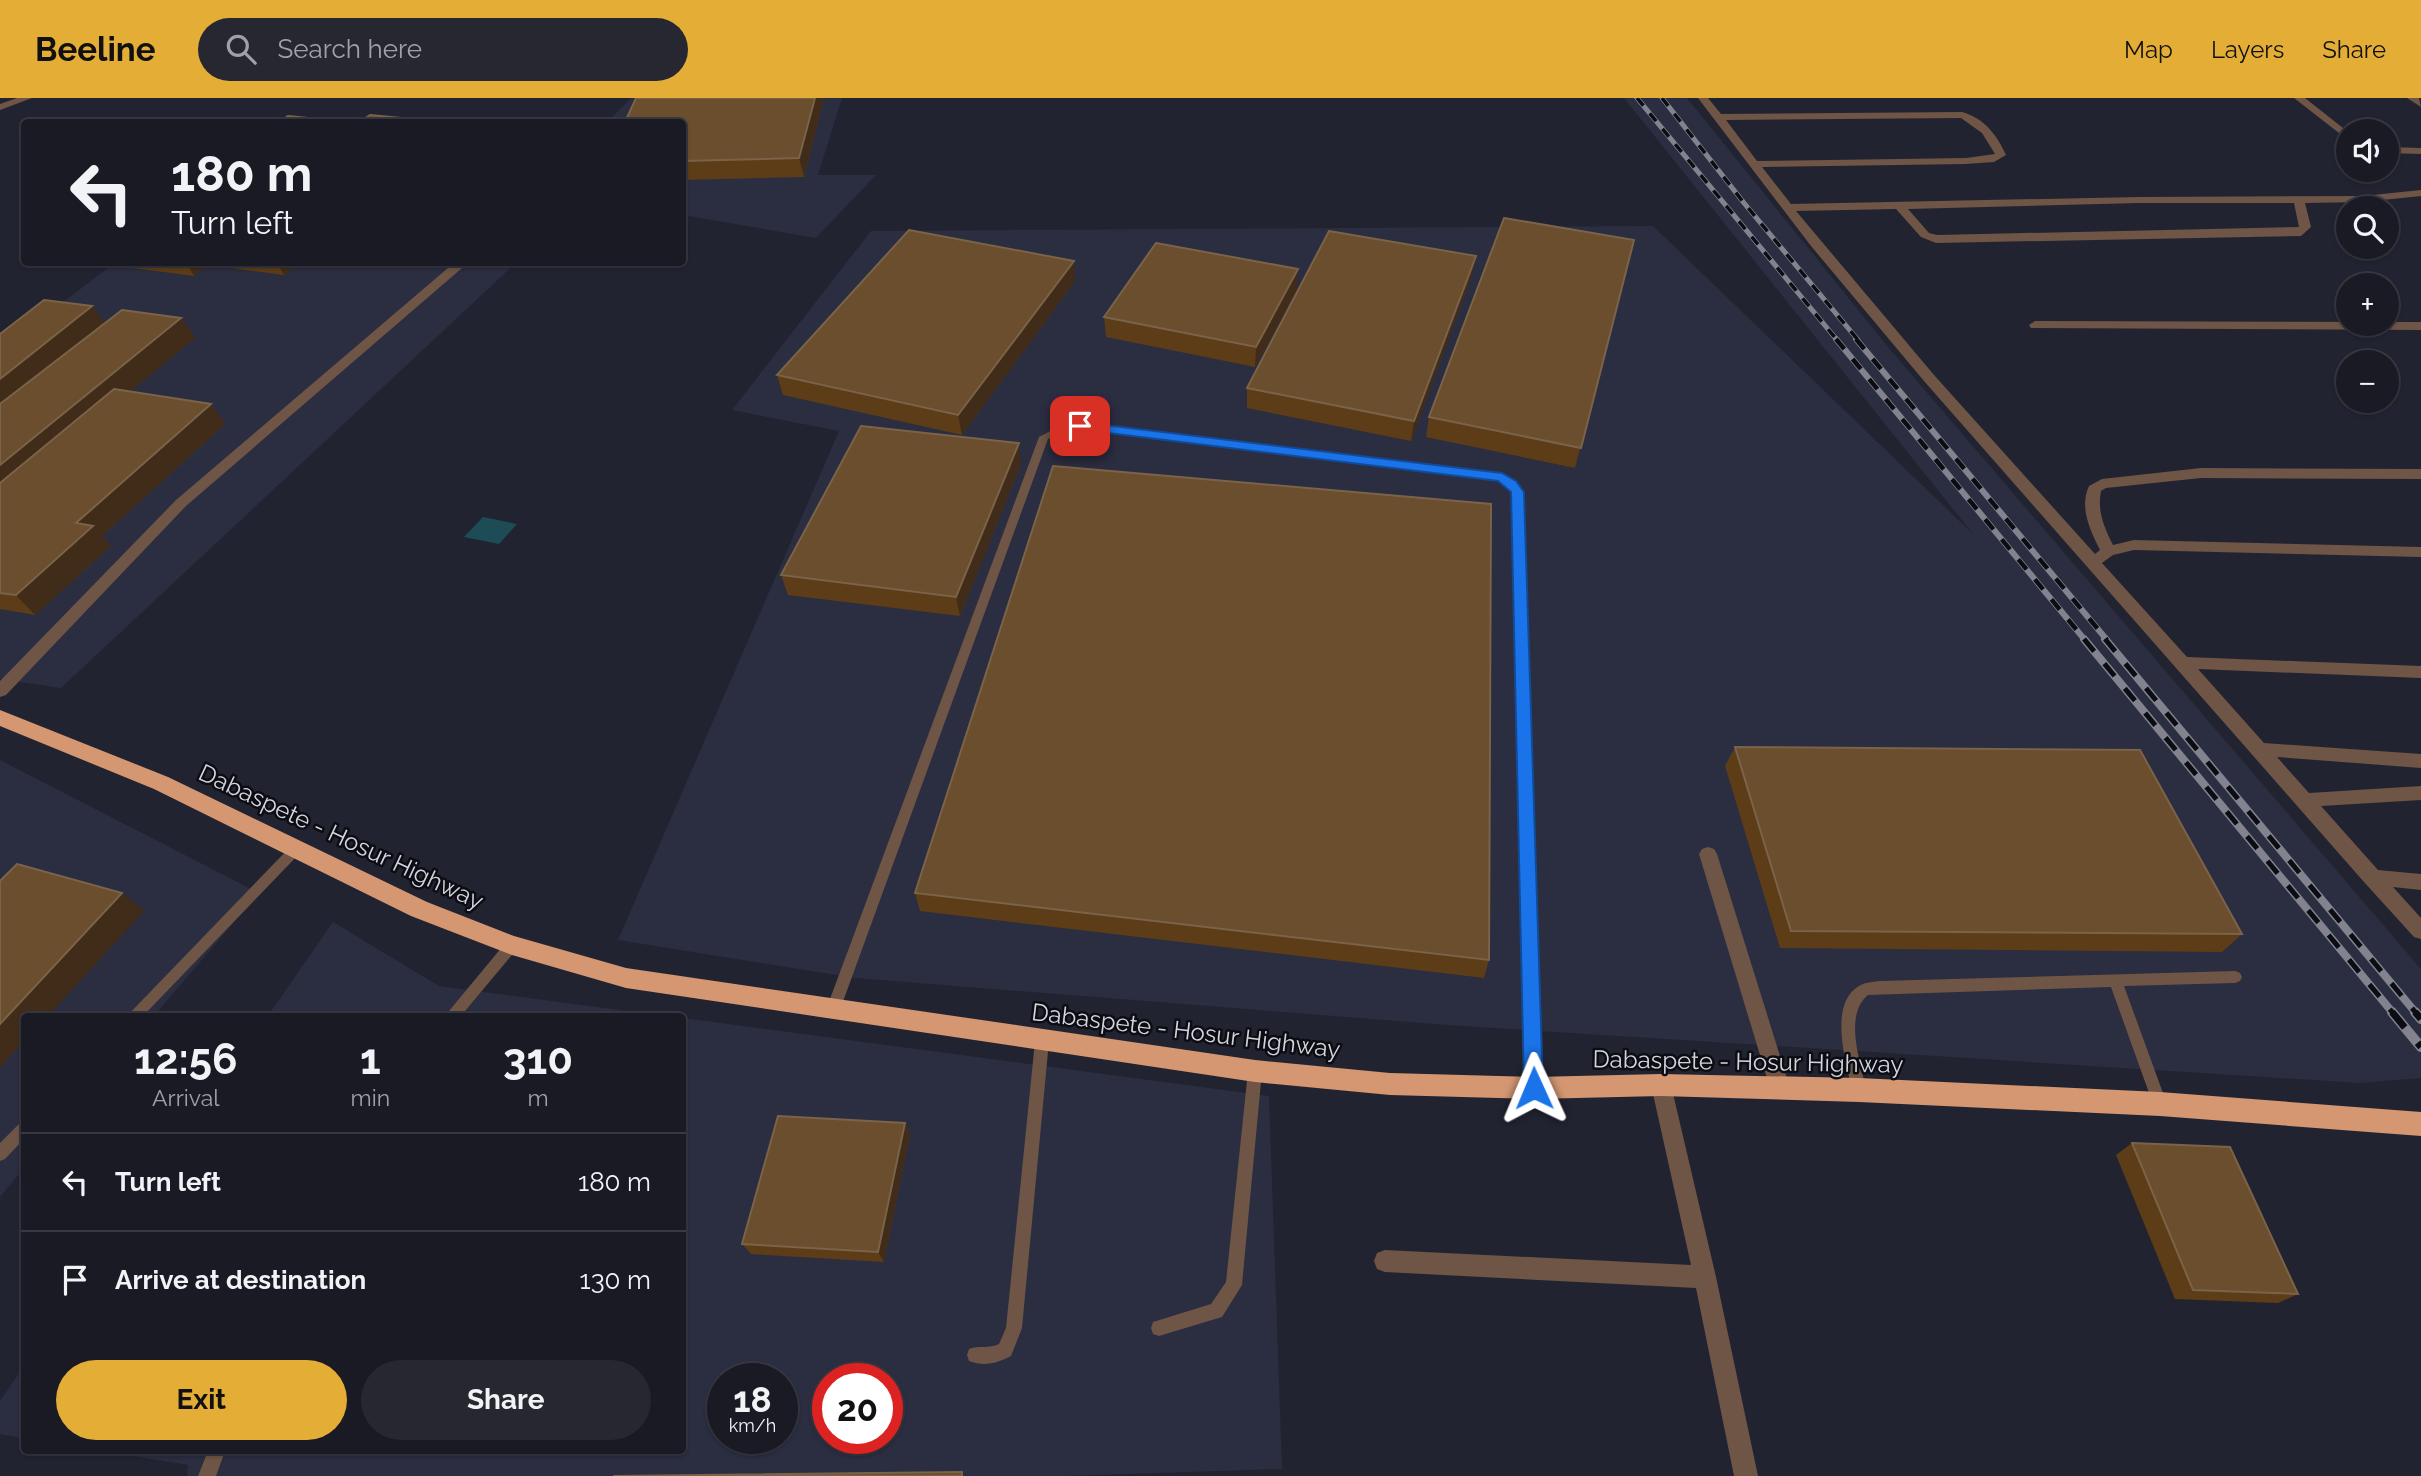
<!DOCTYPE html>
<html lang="en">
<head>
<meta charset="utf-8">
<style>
	body { margin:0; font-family:Raleway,sans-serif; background:#272732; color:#f1f3f6; height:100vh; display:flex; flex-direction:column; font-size:26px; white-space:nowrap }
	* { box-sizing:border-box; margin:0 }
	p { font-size:23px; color:#9fa1a7 }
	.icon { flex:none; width:38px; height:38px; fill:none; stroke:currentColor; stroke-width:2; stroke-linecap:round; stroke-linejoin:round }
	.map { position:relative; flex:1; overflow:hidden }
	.side { position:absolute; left:21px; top:915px; width:665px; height:441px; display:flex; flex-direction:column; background:#1a1a25; border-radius:7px; box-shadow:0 2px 5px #0004,0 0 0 2px #383842 }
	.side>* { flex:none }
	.top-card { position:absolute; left:21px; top:21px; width:665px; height:147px; border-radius:7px; box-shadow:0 2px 5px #0004,0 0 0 2px #383842; background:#1a1a25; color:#f1f3f6; overflow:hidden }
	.tools { position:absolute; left:2336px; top:21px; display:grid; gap:14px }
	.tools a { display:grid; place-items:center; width:63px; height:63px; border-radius:50%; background:#1a1a25; box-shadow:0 2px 5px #0004,0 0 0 2px #383842; font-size:35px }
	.speed { position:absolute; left:707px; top:1265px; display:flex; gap:14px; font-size:35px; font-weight:700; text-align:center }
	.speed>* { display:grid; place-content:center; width:91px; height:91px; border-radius:50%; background:#1a1a25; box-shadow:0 2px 5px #0004,0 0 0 2px #383842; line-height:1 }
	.speed small { font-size:18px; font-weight:400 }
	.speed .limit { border:10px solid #d22; background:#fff; color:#111 }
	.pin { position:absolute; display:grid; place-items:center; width:60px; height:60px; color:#fff; margin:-30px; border-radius:14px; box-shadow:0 4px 10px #0006 }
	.me { position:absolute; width:77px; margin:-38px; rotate:359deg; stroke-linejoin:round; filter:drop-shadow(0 0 5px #0008) }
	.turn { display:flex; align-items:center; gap:24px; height:147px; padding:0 35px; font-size:32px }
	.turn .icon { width:91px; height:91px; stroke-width:2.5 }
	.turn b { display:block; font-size:49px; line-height:60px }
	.eta { display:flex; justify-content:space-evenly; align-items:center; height:119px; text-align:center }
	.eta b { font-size:42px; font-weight:700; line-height:49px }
	.action { display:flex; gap:14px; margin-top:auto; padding:14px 35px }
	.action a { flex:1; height:80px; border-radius:42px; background:#e4ad35; color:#111; font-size:28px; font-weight:700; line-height:80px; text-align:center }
	.action a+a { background:#272732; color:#f1f3f6 }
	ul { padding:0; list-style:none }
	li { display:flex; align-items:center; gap:21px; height:98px; padding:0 35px; border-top:2px solid #383842 }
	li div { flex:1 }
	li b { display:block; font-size:26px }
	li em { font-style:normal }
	header { display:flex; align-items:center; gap:42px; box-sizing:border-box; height:98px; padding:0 35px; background:#e4ad35; color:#111 }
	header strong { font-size:33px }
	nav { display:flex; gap:38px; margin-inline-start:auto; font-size:24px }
	.search { width:490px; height:63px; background:#272732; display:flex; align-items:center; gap:18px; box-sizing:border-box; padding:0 24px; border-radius:38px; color:#9fa1a7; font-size:26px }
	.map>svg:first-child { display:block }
</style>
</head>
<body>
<header>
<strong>Beeline</strong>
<div class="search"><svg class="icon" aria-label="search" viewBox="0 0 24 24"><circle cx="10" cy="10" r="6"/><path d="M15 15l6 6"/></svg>Search here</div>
<nav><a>Map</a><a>Layers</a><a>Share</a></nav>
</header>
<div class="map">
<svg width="2421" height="1378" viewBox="0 0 2421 1378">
	<rect width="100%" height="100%" fill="#222331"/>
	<g fill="#2b2d40" fill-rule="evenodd">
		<path d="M 631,0 L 842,0 L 818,77 L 876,77 L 816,140 L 683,117 L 682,24 L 607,24 Z"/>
		<path d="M 1624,0 L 1687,0 L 1893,255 L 2421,871 L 2421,980 L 2359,985 L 1447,927 L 855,880 L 618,842 L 839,333 L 732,312 L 871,133 L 1653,128 L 1973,436 Z"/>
		<path d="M 114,165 L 516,165 L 61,590 L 0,581 L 0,253 Z"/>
		<path d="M 0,662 L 259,795 L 153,919 L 24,919 L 24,1070 L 0,1099 Z"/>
		<path d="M 333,824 L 439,888 L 673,919 L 267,919 Z"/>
		<path d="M 683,920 L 1269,998 L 1282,1371 L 1064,1378 L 187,1378 L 188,1367 L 102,1353 L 682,1353 ZM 723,1281 L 782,1281 L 782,1340 L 723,1340 ZM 828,1281 L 887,1281 L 887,1340 L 828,1340 Z"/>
		<path d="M 24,1268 L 24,1340 L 0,1336 L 0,1303 Z"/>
	</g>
	<path fill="#1d4c57" d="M 483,419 L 517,426 L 499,446 L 464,439 Z"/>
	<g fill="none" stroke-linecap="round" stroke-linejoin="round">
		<g fill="#6e5546" fill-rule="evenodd">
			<path d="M 1080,325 L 1502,376 L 1516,384 L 1522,394 L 1541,990 L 1539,995 L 1534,997 L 1529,995 L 1527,990 L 1512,394 L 1508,388 L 1499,382 L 1080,331 L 1062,334 L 1048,341 L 841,909 L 839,913 L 834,915 L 829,913 L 827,909 L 1039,339 L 1056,330 Z"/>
			<path d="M 296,746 L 300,747 L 302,751 L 300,755 L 142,919 L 126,919 L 292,747 Z"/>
			<path d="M 512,841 L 517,843 L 519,847 L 517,851 L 460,919 L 444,919 L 507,843 Z"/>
			<path d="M 2235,873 L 2240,875 L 2242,879 L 2240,883 L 2235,885 L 2124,888 L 2167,1006 L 2165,1011 L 2160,1013 L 2155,1011 L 2153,1006 L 2111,889 L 1868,897 C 1843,918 1861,964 1866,992 L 1864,997 L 1859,999 L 1854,997 L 1852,992 C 1846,964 1828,906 1859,888 C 1865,884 1873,884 1880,883 Z"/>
			<path d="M 1042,937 L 1047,938 L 1049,943 L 1022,1230 L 1011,1258 C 997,1265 985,1269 969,1263 L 967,1257 L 969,1251 C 979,1247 989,1251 999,1246 L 1006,1230 L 1035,943 L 1037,938 Z"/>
			<path d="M 1255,966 L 1260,968 L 1262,973 L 1242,1187 L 1222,1219 L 1159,1238 L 1153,1236 L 1151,1230 L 1153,1224 L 1211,1206 L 1226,1184 L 1248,973 L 1250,968 Z"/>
			<path d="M 24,1024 L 24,1041 L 5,1061 L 0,1063 L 0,1045 L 19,1026 Z"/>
			<path d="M 208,1353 L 225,1353 L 216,1378 L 198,1378 Z"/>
		</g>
		<g fill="#6e5546" fill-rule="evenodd">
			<path d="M 17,0 L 32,0 L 0,12 L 0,6 Z"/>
			<path d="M 1698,0 L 1708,0 L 1721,16 L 1962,14 C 1984,20 1997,37 2006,57 L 1994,64 L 1966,66 L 1762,69 L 1791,106 L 2139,99 L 2363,98 L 2421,92 L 2421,98 L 2363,104 L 2305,105 L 2311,129 L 2301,138 L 1936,145 L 1921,139 L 1896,111 L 1796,113 L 1934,277 L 2095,456 L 2100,452 C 2090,432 2079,409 2089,388 L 2102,381 L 2201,370 L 2421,371 L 2421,381 L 2201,380 L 2106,390 L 2101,393 C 2097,413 2104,429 2113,447 L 2134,442 L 2421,449 L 2421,459 L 2134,452 L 2113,457 L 2102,465 L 2187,559 L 2421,568 L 2421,580 L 2198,571 L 2264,645 L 2421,656 L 2421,670 L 2277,659 L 2309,695 L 2421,688 L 2421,702 L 2321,708 L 2378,772 L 2421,776 L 2421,792 L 2393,789 L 2421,820 L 2421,841 L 2414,839 L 2364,784 L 1924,283 L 1811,148 ZM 1961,20 L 1982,35 L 1995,56 L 1966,60 L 1757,63 L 1726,22 ZM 2139,105 L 2294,105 L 2299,129 L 1937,137 L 1929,135 L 1908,111 Z"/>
			<path d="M 2294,0 L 2305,0 L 2348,34 L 2348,42 Z"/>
			<path d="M 2407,0 L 2419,0 L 2421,9 Z"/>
			<path d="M 2387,49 L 2421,50 L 2421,56 L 2387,55 Z"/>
			<path d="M 455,164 L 469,164 L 186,408 L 6,597 L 0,599 L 0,583 L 176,402 Z"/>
			<path d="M 2035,223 L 2421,224 L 2421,232 L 2031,230 L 2029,227 Z"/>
			<path d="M 1708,749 L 1714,751 L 1717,756 L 1790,990 L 1787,997 L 1780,1000 L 1773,997 L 1770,990 L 1699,756 L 1702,751 Z"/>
			<path d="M 1661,977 L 1668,980 L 1671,987 L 1716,1179 L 1758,1378 L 1734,1378 L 1696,1190 L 1385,1174 L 1377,1171 L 1374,1163 L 1377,1155 L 1385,1152 L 1691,1167 L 1651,987 L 1654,980 Z"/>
		</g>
		<path fill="#d49771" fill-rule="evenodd" d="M 0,612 L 168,679 L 427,804 L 514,838 L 626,870 L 1255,962 L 1390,975 L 1534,979 L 1661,976 L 1859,980 L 2160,994 L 2421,1014 L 2421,1038 L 2160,1018 L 1859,1004 L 1661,998 L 1534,1001 L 1390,997 L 1255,984 L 626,890 L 512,857 L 411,818 L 154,691 L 0,628 Z"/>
		<defs>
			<g id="rail-far3">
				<path d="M 1637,0 L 1837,242"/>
				<path d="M 1662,0 L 1744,105 L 1858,242"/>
			</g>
			<g id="rail-far2">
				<path d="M 1836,241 L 2085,542"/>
				<path d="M 1856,241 L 2107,542"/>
			</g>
			<g id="rail-far1">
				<path d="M 2084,541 L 2393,915"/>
				<path d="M 2105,541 L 2416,915"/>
			</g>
			<g id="rail">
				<path d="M 2392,914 L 2421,949"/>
				<path d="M 2415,914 L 2421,921"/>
			</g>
		</defs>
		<use href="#rail-far3" stroke="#82838f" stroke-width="5"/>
		<use href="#rail-far2" stroke="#82838f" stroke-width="6"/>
		<use href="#rail-far1" stroke="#82838f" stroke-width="8"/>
		<use href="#rail" stroke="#82838f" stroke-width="10"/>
		<use href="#rail-far3" stroke="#0c0d13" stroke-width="3.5" stroke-dasharray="10" stroke-linecap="butt"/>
		<use href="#rail-far2" stroke="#0c0d13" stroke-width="4.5" stroke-dasharray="13" stroke-linecap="butt"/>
		<use href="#rail-far1" stroke="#0c0d13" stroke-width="5" stroke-dasharray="16" stroke-linecap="butt"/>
		<use href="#rail" stroke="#0c0d13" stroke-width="7" stroke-dasharray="20" stroke-linecap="butt"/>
	</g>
	<g fill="#5d3d18">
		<path d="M 636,0 L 823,0 L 823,4 L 804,79 L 682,82 L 682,24 Z"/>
		<path d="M 1634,142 L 1575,370 L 1426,339 L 1429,319 Z"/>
		<path d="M 122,164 L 210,164 L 194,178 L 125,169 Z"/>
		<path d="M 213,164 L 298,164 L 284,177 L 216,168 Z"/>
		<path d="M 1472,177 L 1411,343 L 1247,310 L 1247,290 Z"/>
		<path d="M 1075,183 L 962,337 L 783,297 L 777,277 Z"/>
		<path d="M 1297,191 L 1255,269 L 1106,239 L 1104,219 Z"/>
		<path d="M 181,220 L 195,240 L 130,293 L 211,306 L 225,326 L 102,438 L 111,448 L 35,517 L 0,511 L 0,236 L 105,225 Z"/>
		<path d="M 1021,365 L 960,518 L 788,497 L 781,477 Z"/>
		<path d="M 1735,649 L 2242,836 L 2222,854 L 1780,850 L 1725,668 Z"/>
		<path d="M 915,795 L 1489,862 L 1484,880 L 920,813 Z"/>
		<path d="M 905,1025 L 910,1036 L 884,1164 L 751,1156 L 742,1146 Z"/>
		<path d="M 2132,1045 L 2298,1196 L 2278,1205 L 2175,1201 L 2116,1057 Z"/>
	</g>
	<g fill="#402c19">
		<path d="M 815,0 L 823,0 L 823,4 L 804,79 L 799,60 Z"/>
		<path d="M 1476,158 L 1472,177 L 1411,343 L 1414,323 Z"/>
		<path d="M 1074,163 L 1075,183 L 962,337 L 958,317 Z"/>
		<path d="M 186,164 L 210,164 L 194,178 Z"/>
		<path d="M 276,164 L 298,164 L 284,177 Z"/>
		<path d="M 1298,171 L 1297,191 L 1255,269 L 1256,249 Z"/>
		<path d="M 92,208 L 107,228 L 0,314 L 0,281 Z"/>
		<path d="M 181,220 L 195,240 L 0,402 L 0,367 Z"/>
		<path d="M 211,306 L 225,326 L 102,438 L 111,448 L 35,517 L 16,497 L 76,425 Z"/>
		<path d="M 1019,345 L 1021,365 L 960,518 L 956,499 Z"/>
		<path d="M 122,795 L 144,813 L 47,919 L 24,919 L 24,943 L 0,970 L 0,926 Z"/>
		<path d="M 905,1025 L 910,1036 L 884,1164 L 878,1154 Z"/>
	</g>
	<g fill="#6a4e2d" stroke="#7a6349" stroke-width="2">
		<path d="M 636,0 L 815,0 L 799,60 L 682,63 L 682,24 L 625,24 Z"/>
		<path d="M 370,17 L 432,23 L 430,24 L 360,24 Z"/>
		<path d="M 288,18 L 349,24 L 279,24 Z"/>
		<path d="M 1504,120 L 1634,142 L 1581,350 L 1429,319 Z"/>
		<path d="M 909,132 L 1074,163 L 958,317 L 777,277 Z"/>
		<path d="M 1329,133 L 1476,158 L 1414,323 L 1247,290 Z"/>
		<path d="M 1156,145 L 1298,171 L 1256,249 L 1104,219 Z"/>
		<path d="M 44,202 L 92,208 L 0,281 L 0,236 Z"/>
		<path d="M 122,212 L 181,220 L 0,367 L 0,306 Z"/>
		<path d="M 114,291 L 211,306 L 76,425 L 93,428 L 16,497 L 0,495 L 0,385 Z"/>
		<path d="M 861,328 L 1019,345 L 956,499 L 781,477 Z"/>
		<path d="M 1053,368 L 1491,406 L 1489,862 L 915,795 Z"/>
		<path d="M 1735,649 L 2140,652 L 2242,836 L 1791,833 Z"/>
		<path d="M 17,766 L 122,795 L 0,926 L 0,783 Z"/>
		<path d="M 778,1018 L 905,1025 L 878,1154 L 742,1146 Z"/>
		<path d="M 2132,1045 L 2230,1049 L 2298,1196 L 2193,1192 Z"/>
		<path d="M 962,1374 L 962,1378 L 613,1378 Z"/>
	</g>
	<path fill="#1a73e8" stroke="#114b97" stroke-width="2" d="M 1080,324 L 1502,375 L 1516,383 L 1524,394 L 1543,990 L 1540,997 L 1534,999 L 1527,997 L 1524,990 L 1511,394 L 1498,383 L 1076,331 L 1074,328 Z"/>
	<g text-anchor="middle" stroke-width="5" stroke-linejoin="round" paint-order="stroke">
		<g font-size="24" fill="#d3d4de" stroke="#0c0d13">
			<text transform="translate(341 739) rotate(25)" y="8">Dabaspete - Hosur Highway</text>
			<text transform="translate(1186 933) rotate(7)" y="8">Dabaspete - Hosur Highway</text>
			<text transform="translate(1748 964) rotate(1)" y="8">Dabaspete - Hosur Highway</text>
		</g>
	</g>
</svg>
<div class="tools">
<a><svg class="icon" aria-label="sound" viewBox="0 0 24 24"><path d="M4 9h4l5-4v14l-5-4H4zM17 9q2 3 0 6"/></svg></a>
<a><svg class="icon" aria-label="search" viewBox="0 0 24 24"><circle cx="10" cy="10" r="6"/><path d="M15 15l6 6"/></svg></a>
<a>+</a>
<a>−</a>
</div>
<div class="speed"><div>18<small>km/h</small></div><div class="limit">20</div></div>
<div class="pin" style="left:1080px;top:328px;background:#d93025"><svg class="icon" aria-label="arrive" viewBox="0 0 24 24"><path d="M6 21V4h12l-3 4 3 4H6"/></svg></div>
<svg class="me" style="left:1534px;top:990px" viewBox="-20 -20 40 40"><path d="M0-17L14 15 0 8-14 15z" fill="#1a73e8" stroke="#fff" stroke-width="4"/></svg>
<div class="top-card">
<div class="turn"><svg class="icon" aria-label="left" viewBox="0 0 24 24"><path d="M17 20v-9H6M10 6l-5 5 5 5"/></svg><div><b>180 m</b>Turn left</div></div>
</div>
<section class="side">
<div class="eta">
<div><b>12:56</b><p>Arrival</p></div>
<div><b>1</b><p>min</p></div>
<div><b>310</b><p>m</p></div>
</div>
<ul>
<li><svg class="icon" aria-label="left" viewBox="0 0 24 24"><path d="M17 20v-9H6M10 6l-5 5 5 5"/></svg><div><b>Turn left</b></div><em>180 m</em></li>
<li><svg class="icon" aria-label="arrive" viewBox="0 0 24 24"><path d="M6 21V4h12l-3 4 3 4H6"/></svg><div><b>Arrive at destination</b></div><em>130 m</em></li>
</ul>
<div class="action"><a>Exit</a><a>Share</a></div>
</section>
</div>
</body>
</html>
